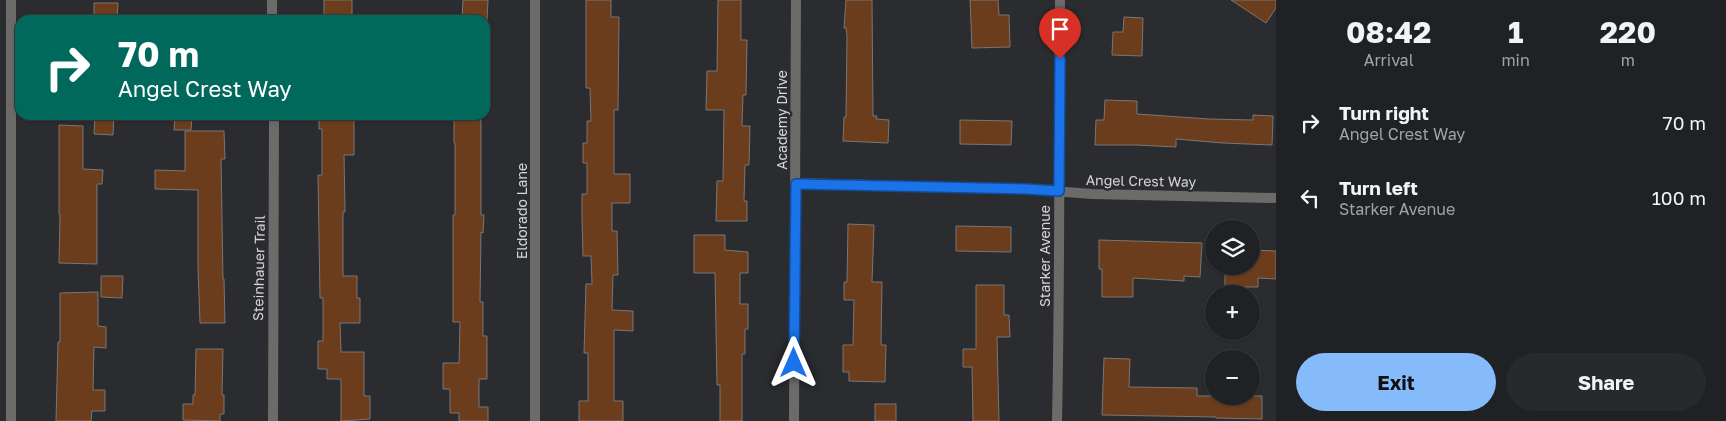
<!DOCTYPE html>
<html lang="en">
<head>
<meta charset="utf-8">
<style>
	body { margin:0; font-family:"Golos Text",sans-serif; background:#28292c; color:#f1f3f6; height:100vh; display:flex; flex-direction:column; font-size:19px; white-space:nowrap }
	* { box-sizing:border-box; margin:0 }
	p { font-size:16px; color:#a2a3a6 }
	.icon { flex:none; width:28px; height:28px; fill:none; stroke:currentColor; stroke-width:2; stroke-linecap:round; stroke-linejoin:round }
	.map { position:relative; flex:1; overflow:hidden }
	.drawer { display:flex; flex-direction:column; background:#202124; width:450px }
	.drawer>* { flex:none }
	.hud { position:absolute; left:15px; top:15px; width:475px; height:105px; border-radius:15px; box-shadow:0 1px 4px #0004,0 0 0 1px #3d3e41; background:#00695c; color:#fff; overflow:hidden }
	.fabs { position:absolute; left:1205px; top:220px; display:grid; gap:10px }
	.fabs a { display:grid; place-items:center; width:55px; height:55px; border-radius:50%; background:#202124; box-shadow:0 1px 4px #0004,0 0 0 1px #3d3e41; font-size:25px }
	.pin { position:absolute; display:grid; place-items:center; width:42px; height:42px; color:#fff; margin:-51px -21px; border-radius:50% 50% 50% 0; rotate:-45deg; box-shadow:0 0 5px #0007 }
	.pin .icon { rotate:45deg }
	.me { position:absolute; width:55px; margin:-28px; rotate:0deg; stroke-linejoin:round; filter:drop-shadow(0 0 4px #0008) }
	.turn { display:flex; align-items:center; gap:18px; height:105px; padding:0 20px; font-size:22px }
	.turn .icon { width:65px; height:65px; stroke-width:2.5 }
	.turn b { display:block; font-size:35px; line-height:42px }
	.eta { display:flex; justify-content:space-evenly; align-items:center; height:85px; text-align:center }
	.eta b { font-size:30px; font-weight:700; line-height:35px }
	.cta { display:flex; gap:10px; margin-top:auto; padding:10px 20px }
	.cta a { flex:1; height:58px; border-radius:30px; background:#86bbfb; color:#111; font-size:20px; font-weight:700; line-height:58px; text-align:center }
	.cta a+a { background:#28292c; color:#f1f3f6 }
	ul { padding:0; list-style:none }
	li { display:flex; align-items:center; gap:15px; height:75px; padding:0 20px }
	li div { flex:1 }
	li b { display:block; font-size:19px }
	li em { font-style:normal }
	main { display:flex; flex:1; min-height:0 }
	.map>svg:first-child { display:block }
</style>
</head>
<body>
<main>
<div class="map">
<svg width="1276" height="421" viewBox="0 0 1276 421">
	<rect width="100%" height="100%" fill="#2b2c30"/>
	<g fill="#6c3d1d" stroke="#7a7673">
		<rect x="324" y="0" width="28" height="20"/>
		<path d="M 463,0 L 488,0 L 487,20 L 462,20 Z"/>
		<path d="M 586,0 L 611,0 L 611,17 L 619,17 L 618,110 L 614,110 L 614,174 L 630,174 L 630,203 L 612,203 L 612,231 L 617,231 L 618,275 L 613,275 L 612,310 L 633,311 L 633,331 L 614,330 L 614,401 L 623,401 L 623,421 L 579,421 L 579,401 L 588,401 L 588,353 L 584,353 L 586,284 L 592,284 L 591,256 L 583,256 L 582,220 L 582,194 L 587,194 L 587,163 L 583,163 L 583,143 L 587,143 L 587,121 L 591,121 L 590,88 L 586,88 Z"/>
		<path d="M 718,0 L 741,0 L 741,40 L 747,40 L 746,95 L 743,95 L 742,126 L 750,126 L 749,165 L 745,165 L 744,201 L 747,201 L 747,221 L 716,221 L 717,181 L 723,181 L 724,110 L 706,110 L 707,71 L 717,71 Z"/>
		<path d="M 846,0 L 872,0 L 873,116 L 877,116 L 876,119 L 889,120 L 888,143 L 843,141 L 844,117 L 846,117 L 847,37 L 846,28 L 844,28 Z"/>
		<path d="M 970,0 L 998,0 L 999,15 L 1009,15 L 1010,47 L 972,48 Z"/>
		<path d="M 1231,0 L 1276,0 L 1276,8 L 1266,23 Z"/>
		<path d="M 94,3 L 118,3 L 117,20 L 94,20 Z"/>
		<path d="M 1124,17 L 1143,18 L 1142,56 L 1112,55 L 1113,32 L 1123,32 Z"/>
		<path d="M 1105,100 L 1137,101 L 1137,114 L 1209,119 L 1253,120 L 1253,115 L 1273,116 L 1272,145 L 1223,143 L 1176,139 L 1176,147 L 1136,145 L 1095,145 L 1096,120 L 1104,120 Z"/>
		<path d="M 95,115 L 114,115 L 113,135 L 94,134 Z"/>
		<path d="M 319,115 L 354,115 L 354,155 L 344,155 L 345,212 L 343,212 L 343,276 L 357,276 L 357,298 L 360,298 L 360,323 L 340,323 L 341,352 L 364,352 L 364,396 L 370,396 L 370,419 L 341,421 L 341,379 L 327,379 L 327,369 L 318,369 L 318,341 L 323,341 L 323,298 L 320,298 L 318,175 L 322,175 L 322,129 L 319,129 Z"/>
		<path d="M 454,115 L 481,115 L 481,215 L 484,215 L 483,233 L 481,232 L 480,302 L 483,302 L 483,336 L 487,336 L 487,379 L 479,379 L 479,407 L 488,407 L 488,421 L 459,421 L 459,413 L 450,413 L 450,389 L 443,389 L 443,363 L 459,363 L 460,322 L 453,322 L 453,215 L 455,215 L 455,143 L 454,143 Z"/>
		<path d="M 175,116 L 192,117 L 191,130 L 174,130 Z"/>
		<path d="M 960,120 L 1012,121 L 1011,145 L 960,144 Z"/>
		<path d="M 59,125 L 83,126 L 83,169 L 103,170 L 102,184 L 97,184 L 97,264 L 59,263 L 60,214 L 59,214 Z"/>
		<path d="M 185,131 L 224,131 L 225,159 L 221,159 L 223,279 L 224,279 L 225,323 L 200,323 L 198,269 L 198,190 L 155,189 L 155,170 L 185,171 Z"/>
		<path d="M 848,224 L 874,225 L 872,282 L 882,282 L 881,345 L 886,345 L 885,382 L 849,381 L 849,372 L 843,372 L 843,345 L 853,345 L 854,300 L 844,300 L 844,282 L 847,282 Z"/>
		<path d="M 956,226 L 1011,227 L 1011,252 L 956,251 Z"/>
		<path d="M 694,235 L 725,235 L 725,250 L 748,252 L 748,273 L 740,273 L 740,304 L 748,304 L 748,329 L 745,329 L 745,354 L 742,354 L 742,421 L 720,421 L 720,385 L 717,385 L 715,273 L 694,273 Z"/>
		<path d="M 1099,240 L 1202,243 L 1200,277 L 1184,276 L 1184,281 L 1133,278 L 1133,297 L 1102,297 L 1102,269 L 1099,269 Z"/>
		<path d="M 1251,250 L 1276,251 L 1276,279 L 1258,278 L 1258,287 L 1225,287 L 1225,266 L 1251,266 Z"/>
		<path d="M 101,276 L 123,276 L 122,298 L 101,297 Z"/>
		<path d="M 976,285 L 1004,285 L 1004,315 L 1009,315 L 1010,337 L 997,337 L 999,421 L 973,421 L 972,367 L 963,367 L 963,349 L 976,349 Z"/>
		<path d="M 98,292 L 98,326 L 106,327 L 106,348 L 94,347 L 93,390 L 105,390 L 105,411 L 92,411 L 91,421 L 56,421 L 58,342 L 60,342 L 60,293 Z"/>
		<path d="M 196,349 L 223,349 L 222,395 L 224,395 L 224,414 L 220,414 L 220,421 L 183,420 L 183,404 L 193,404 L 193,395 L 195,395 Z"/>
		<path d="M 1104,358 L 1130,359 L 1129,387 L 1197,388 L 1197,396 L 1262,396 L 1262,419 L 1216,418 L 1216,417 L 1102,415 Z"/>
		<rect x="875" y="404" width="21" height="17"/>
	</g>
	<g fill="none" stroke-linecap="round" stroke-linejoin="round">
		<g stroke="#6d6a6a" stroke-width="10">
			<path d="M 272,0 L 272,20"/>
			<path d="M 796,183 L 1026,189 L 1092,194 L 1276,198"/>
			<path d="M 11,421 L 11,0"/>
			<path d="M 273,421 L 274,115"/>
			<path d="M 535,421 L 535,0"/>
			<path d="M 794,421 L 796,0"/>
			<path d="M 1057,421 C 1060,281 1059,140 1060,0"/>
		</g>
	</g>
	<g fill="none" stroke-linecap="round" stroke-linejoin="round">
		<defs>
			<path id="route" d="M 794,363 L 796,184 L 1026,189 L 1059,191 L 1060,59"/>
		</defs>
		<use href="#route" stroke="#114b97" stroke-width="12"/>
		<use href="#route" stroke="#1a73e8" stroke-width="9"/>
	</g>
	<g text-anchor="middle" stroke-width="5" stroke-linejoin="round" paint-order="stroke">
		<g font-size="14" fill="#d4d5d7" stroke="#2b2c30">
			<text transform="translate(782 120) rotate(-90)" y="5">Academy Drive</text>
			<text transform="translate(1141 181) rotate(1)" y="5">Angel Crest Way</text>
			<text transform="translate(522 211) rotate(-90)" y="5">Eldorado Lane</text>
			<text transform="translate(1045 256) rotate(-90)" y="5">Starker Avenue</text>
			<text transform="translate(259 268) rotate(-89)" y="5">Steinhauer Trail</text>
		</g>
	</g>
</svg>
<div class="fabs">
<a><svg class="icon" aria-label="layers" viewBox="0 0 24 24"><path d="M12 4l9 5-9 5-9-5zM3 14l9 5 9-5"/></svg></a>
<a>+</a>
<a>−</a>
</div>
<div class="pin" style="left:1060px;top:59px;background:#d93025"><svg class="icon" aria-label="arrive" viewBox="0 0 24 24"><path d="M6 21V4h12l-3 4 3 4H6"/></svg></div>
<svg class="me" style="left:794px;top:363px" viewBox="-20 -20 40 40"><path d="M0-17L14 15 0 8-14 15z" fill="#1a73e8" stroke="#fff" stroke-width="4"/></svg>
<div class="hud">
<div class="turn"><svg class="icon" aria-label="right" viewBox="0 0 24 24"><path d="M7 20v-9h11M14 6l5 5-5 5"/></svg><div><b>70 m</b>Angel Crest Way</div></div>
</div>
</div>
<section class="drawer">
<div class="eta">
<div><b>08:42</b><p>Arrival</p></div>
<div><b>1</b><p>min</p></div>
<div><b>220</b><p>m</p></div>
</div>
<ul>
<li><svg class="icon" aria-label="right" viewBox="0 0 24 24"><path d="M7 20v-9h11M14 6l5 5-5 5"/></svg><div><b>Turn right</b><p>Angel Crest Way</p></div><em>70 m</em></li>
<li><svg class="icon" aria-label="left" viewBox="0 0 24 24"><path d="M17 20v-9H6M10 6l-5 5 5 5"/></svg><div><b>Turn left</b><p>Starker Avenue</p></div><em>100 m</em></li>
</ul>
<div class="cta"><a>Exit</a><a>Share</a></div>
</section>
</main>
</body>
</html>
